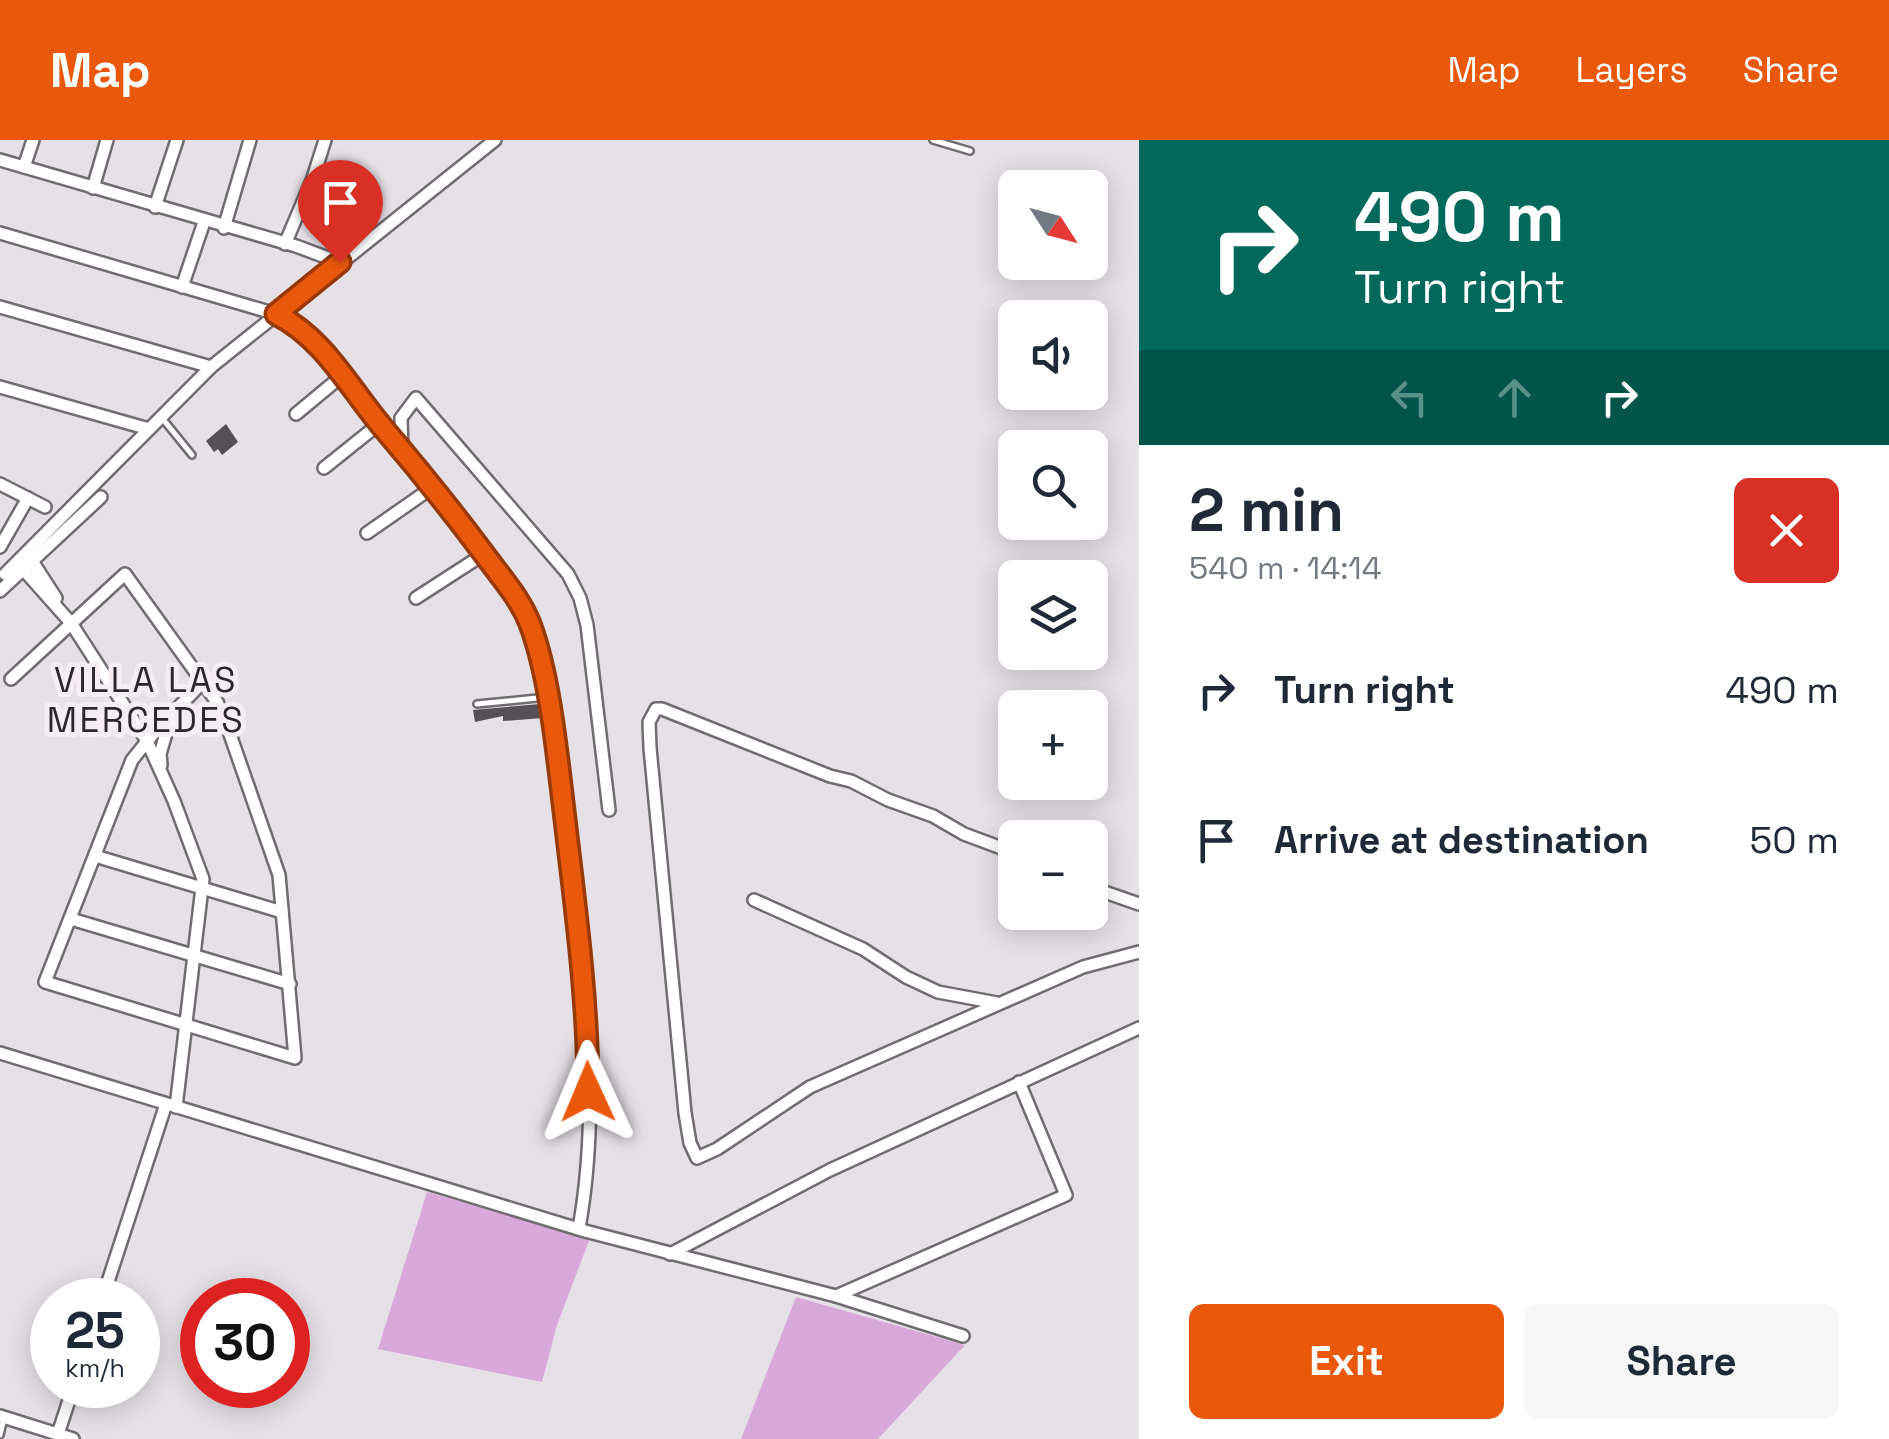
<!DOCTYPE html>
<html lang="en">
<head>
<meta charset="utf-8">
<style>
	body { margin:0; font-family:"Space Grotesk",sans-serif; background:#f6f6f7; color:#1f2937; height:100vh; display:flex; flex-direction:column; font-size:38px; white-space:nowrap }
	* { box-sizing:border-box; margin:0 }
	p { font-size:32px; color:#747a83 }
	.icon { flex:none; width:55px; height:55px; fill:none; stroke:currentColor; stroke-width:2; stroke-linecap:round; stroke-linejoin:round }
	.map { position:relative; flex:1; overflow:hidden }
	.drawer { display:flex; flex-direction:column; background:#fff; width:750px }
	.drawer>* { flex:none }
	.hud { background:#00695c; color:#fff; overflow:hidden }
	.needle { width:65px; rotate:126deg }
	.controls { position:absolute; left:998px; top:30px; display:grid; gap:20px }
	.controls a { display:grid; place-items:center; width:110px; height:110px; border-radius:15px; background:#fff; box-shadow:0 5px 25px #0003; font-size:50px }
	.speed { position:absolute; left:30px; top:1138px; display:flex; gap:20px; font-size:50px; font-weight:700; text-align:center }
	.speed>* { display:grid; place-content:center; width:130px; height:130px; border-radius:50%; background:#fff; box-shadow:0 5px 25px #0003; line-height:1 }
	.speed small { font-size:25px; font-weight:400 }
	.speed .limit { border:15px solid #d22; background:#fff; color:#111 }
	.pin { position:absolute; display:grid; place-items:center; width:85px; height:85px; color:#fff; margin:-102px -42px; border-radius:50% 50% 50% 0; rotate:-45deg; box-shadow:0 0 10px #0007 }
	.pin .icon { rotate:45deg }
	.me { position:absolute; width:110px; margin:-55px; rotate:359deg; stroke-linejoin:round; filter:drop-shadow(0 0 8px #0008) }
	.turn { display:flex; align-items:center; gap:35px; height:210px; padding:0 50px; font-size:45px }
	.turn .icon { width:130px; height:130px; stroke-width:2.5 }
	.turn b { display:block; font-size:70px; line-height:85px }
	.lanes { display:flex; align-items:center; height:95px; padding:0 50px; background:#0003; justify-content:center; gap:50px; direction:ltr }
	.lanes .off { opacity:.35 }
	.round { display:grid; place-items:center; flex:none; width:105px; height:105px; border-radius:15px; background:#f6f6f7 }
	.head { display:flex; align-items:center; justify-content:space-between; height:170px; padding:0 50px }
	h1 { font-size:60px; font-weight:700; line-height:75px }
	.button { display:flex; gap:20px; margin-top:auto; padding:20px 50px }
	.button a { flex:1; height:115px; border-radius:15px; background:#ea580c; color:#fff; font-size:40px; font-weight:700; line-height:115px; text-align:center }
	.button a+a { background:#f6f6f7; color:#1f2937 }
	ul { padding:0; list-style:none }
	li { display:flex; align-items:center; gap:30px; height:150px; padding:0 50px }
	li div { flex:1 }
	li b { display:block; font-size:38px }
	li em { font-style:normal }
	header { display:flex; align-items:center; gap:60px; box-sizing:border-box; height:140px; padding:0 50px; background:#ea580c; color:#fff }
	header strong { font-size:48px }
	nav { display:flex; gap:55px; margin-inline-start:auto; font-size:35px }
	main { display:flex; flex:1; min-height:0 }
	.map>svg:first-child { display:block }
</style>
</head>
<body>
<header>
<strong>Map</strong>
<nav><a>Map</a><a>Layers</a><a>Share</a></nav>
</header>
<main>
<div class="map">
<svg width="1139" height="1299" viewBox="0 0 1139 1299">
	<rect width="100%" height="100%" fill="#e6e1e7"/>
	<g fill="#d8a8da">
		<path d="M 427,1052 L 590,1098 L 557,1185 L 542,1242 L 378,1209 Z"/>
		<path d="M 796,1157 L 965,1205 L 878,1299 L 741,1299 Z"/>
	</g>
	<g fill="#545054">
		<path d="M 226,284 L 238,302 L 222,315 L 218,309 L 214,312 L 206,301 Z"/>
		<path d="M 540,564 L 543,578 L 503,581 L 503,576 L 475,582 L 473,570 Z"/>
	</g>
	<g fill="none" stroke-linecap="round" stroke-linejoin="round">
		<defs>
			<g id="service">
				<path d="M 933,0 L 970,11"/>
				<path d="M 162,278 L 192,315"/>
				<path d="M 477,564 L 547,557"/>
				<path d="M 0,1295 L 4,1278"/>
			</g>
			<g id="minor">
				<path d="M 0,20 L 296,106 L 339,122"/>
				<path d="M 24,27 L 33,0"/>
				<path d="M 93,48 L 107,0"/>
				<path d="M 155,67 L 177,0"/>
				<path d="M 224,88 L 250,0"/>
				<path d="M 0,93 L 276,174 C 323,198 345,243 378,282 C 416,327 452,371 487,418 C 502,438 519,458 529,481 C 549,527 557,615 563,666 C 580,805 604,950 579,1088"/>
				<path d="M 285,104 L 313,38 L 325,0"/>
				<path d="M 182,147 L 204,82"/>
				<path d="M 0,167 L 211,227"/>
				<path d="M 0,247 L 149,289"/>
				<path d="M 296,274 L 343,235"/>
				<path d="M 402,310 L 401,278 L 416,258 L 568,434 L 580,458 L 587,485 L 609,670"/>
				<path d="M 324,328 L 379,284"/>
				<path d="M 0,344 L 45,367"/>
				<path d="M 367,393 L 433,347"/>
				<path d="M 0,407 L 28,358"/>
				<path d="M 32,421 L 56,458"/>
				<path d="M 23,429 L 71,483 L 147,601 L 174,661 L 203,739 L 176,967"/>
				<path d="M 5,434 L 211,227 L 495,0"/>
				<path d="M 0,451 L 101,357"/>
				<path d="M 416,458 L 484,414"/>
				<path d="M 11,539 L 125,434 L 217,562 L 224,577 L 279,735 L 295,918 L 45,842 L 132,620 L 157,589 L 203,542"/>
				<path d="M 161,625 L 160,614 L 170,580"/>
				<path d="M 1015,713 L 964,694 L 933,676 L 888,660 L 851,641 L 830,636 L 662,569 L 656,569 L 649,582 L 650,608 L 685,973 L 690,1003 L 697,1018 L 717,1009 L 810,947 L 1083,827 L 1139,812"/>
				<path d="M 95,716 L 282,772"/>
				<path d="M 1090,747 L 1139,764"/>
				<path d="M 754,760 L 863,809 L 906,837 L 938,852 L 997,863"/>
				<path d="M 71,779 L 290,844"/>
				<path d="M 0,913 L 585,1091 L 836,1156 L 963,1196"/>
				<path d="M 670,1114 L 830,1030 L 1139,888"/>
				<path d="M 836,1156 L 1066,1055 L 1019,942"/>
				<path d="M 102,1160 L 166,964"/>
				<path d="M 0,1276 L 73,1299"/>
				<path d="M 58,1294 L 74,1245"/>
			</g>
		</defs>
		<use href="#service" stroke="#716c71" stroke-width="10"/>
		<use href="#minor" stroke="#716c71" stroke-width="16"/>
		<use href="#service" stroke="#fff" stroke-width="5"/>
		<use href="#minor" stroke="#fff" stroke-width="11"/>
	</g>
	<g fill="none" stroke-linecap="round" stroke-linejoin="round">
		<defs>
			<path id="route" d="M 340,122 L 276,174 C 325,199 349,248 384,289 C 419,330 452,371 484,414 C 500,436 520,458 530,484 C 550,537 557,614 564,671 C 575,765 588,858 588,952"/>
		</defs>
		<use href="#route" stroke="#983908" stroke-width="25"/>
		<use href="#route" stroke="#ea580c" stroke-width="18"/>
	</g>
	<g text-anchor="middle" stroke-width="10" stroke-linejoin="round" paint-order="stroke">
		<g font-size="35" letter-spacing="2.5" fill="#2a282a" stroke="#f4eef4">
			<text x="146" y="552">VILLA LAS<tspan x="146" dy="40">MERCEDES</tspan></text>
		</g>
	</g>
</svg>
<div class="controls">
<a><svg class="needle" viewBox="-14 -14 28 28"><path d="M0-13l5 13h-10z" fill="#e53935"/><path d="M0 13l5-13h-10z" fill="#747a83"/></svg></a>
<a><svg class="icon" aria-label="sound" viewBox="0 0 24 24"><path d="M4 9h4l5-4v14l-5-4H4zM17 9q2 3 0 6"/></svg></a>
<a><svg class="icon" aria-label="search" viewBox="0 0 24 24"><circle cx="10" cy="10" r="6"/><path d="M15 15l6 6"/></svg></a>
<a><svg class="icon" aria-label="layers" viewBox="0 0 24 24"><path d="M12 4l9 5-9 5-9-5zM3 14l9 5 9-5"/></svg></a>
<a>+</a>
<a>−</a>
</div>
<div class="speed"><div>25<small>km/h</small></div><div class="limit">30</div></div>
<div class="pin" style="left:340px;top:122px;background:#d93025"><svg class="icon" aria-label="arrive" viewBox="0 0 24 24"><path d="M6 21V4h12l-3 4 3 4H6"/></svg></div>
<svg class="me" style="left:588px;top:952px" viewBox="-20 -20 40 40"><path d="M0-17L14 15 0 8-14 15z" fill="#ea580c" stroke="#fff" stroke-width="4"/></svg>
</div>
<section class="drawer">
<div class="hud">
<div class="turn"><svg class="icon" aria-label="right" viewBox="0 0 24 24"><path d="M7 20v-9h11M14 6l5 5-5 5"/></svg><div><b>490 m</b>Turn right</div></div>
<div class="lanes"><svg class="icon off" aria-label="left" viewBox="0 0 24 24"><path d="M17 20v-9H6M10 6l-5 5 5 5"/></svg><svg class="icon off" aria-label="ahead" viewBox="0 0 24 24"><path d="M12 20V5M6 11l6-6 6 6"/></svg><svg class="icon" aria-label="right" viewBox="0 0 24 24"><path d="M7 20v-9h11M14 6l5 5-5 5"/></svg></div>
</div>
<div class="head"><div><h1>2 min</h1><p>540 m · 14:14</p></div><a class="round" style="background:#d93025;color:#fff"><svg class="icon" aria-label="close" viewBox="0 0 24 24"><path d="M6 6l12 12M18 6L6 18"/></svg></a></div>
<ul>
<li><svg class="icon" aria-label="right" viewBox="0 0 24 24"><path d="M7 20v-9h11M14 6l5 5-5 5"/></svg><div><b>Turn right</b></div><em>490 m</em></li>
<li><svg class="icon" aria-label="arrive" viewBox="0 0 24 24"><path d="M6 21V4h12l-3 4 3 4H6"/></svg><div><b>Arrive at destination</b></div><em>50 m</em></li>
</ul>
<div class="button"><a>Exit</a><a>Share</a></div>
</section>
</main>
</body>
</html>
